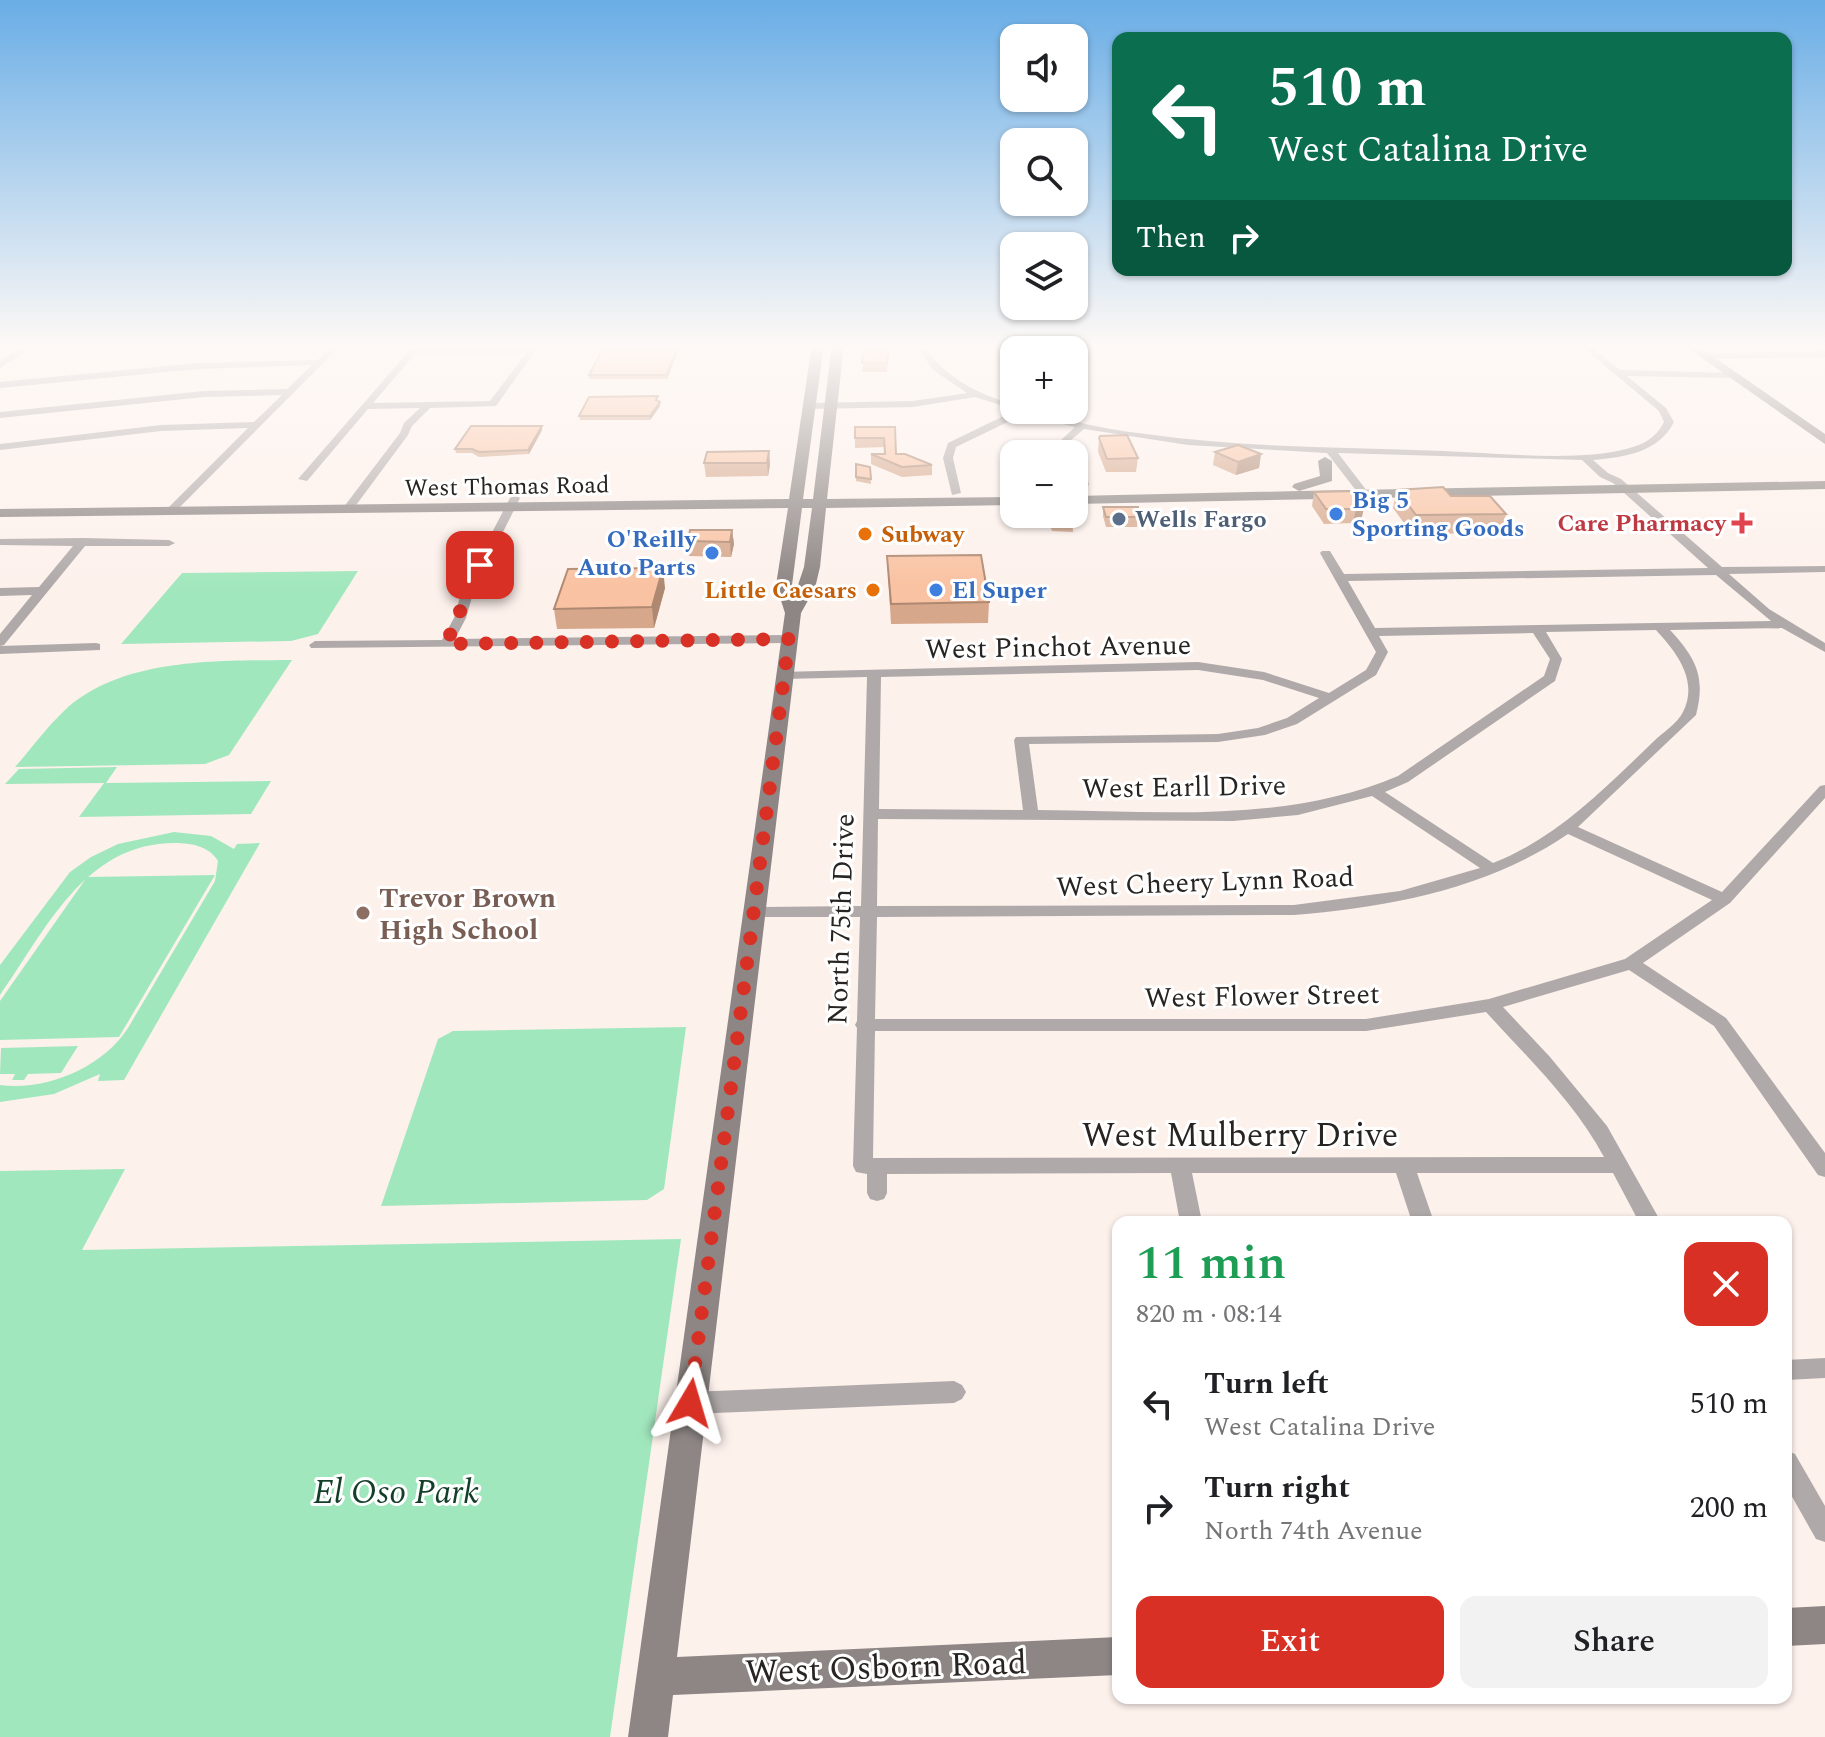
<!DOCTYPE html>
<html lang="en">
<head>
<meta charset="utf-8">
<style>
	body { margin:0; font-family:Spectral,serif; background:#f2f2f2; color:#202124; height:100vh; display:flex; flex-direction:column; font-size:30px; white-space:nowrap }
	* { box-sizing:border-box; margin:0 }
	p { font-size:26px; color:#757577 }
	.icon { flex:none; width:44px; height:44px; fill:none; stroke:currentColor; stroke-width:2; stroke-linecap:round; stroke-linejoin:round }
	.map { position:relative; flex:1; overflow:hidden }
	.sheet { position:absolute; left:1112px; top:1216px; width:680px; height:488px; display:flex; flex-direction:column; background:#fff; border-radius:16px; box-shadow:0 2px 6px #0004 }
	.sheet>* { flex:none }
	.banner { position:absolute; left:1112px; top:32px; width:680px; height:244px; border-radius:16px; box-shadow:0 2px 6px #0004; background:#0b6e4f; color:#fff; overflow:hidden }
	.controls { position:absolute; left:1000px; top:24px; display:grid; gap:16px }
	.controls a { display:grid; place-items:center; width:88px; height:88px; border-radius:16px; background:#fff; box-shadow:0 2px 6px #0004; font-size:40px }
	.pin { position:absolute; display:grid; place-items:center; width:68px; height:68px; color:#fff; margin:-34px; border-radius:16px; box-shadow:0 4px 12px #0006 }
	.me { position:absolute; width:88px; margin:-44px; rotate:7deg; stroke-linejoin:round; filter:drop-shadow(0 0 6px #0008) }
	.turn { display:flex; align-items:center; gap:28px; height:168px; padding:0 24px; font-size:36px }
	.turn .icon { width:104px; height:104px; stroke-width:2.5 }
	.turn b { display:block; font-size:56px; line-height:68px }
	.then { display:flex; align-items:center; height:76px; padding:0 24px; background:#0003; gap:16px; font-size:30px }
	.round { display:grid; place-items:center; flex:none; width:84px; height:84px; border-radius:16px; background:#f2f2f2 }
	.summary { display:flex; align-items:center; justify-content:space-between; height:136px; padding:0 24px }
	h1 { font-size:48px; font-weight:600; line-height:60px; color:#1e9e55 }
	.cta { display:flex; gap:16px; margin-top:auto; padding:16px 24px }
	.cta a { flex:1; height:92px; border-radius:16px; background:#d93025; color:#fff; font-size:32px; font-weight:600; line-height:92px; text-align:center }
	.cta a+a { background:#f2f2f2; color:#202124 }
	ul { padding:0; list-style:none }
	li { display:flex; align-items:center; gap:24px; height:104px; padding:0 24px }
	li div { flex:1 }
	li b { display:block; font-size:30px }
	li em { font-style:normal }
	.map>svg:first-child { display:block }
</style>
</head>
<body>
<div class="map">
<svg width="1825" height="1737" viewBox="0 0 1825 1737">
	<rect width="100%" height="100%" fill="#fdf1ec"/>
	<g fill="#a1e7bd">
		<path d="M 358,571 L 318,634 L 291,641 L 121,644 L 182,573 Z"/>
		<path d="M 292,660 L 229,755 L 205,764 L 15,767 C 31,749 46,728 64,711 C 121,657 219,661 292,660 Z"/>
		<path d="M 117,767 L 106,783 L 271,781 L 251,814 L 79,817 L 104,783 L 5,784 L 19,769 Z"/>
		<path d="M 174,832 L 211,836 L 234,849 L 237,844 L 260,843 L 124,1080 L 98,1081 L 100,1074 L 54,1094 L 0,1102 L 0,1085 C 46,1091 102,1068 128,1028 L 215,881 L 218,861 C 209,846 191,843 175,843 C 84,843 46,930 0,995 L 0,965 L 70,872 L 91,857 L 118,844 Z"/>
		<path d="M 215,875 L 119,1037 L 0,1040 L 0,1001 L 87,877 Z"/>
		<path d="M 686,1027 L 664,1189 L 647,1200 L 381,1206 L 438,1039 L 453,1031 Z"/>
		<path d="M 78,1046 L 61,1073 L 28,1074 L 24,1080 L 12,1080 L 15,1074 L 0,1074 L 1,1048 Z"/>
		<path d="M 125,1169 L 82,1250 L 681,1239 L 610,1737 L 0,1737 L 0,1171 Z"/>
	</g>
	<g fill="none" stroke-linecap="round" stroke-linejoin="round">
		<g fill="#afaaa9" fill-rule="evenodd">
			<path d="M 27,344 L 37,344 L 0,368 L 0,361 Z"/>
			<path d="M 129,344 L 124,347 L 120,345 L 121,344 Z"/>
			<path d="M 333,344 L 342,344 L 173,514 L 164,512 L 248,428 L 161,431 L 0,450 L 0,444 L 161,425 L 254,422 L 282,395 L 204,397 L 0,418 L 0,412 L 204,391 L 287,389 L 312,365 L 198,369 L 0,388 L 0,382 L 198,363 L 318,360 Z"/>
			<path d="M 415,344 L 423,344 L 420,347 L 529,347 L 532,344 L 540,344 L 496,406 L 430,408 L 412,426 L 408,435 L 351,512 L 343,512 L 343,508 L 400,433 L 404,423 L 420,408 L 368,409 L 307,481 L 298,479 ZM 416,353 L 526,353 L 490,401 L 373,403 Z"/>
			<path d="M 915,344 L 923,344 C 944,378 977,393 1014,405 L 1014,410 C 1033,410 1049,416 1068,420 C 1093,426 1119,431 1146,434 C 1244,448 1344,447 1444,451 C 1496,453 1577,462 1626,449 C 1643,445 1656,438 1664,422 L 1659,411 L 1579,344 L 1588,344 L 1620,370 L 1734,373 L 1734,377 L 1731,378 L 1627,376 L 1666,408 L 1674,422 C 1658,453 1625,457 1593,460 L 1608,473 L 1621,479 L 1722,567 L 1825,566 L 1825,572 L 1729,574 L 1769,609 L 1825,643 L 1825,652 L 1782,628 L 1670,630 C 1696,658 1706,677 1696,715 L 1578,827 L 1722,892 L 1820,786 L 1825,785 L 1825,798 L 1730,903 L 1643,963 L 1726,1018 L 1825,1153 L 1825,1177 L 1818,1175 L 1714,1026 L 1629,970 L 1503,1007 L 1550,1057 L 1607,1126 L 1661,1222 L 1639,1222 L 1613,1173 L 1417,1173 L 1434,1222 L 1412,1222 L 1396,1173 L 1192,1173 L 1202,1222 L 1180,1222 L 1171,1173 L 887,1174 L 887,1193 L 884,1199 L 877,1201 L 870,1199 L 867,1193 L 867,1174 L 856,1172 L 853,1166 L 857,1028 L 855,1025 L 857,1021 L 860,917 L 754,917 L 746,912 L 754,907 L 861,906 L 867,677 L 784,679 L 779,678 L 779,672 L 1198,662 L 1264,672 L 1329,693 L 1366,670 L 1376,652 L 1320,553 L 1322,551 L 1330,551 L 1344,574 L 1708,568 L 1613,483 L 1600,477 L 1582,460 L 1338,453 L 1370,495 L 1365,498 L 1361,497 L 1327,453 L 1188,445 L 1084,429 L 1071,440 L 1067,454 L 1057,454 L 1062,439 L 1075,427 L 1024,414 L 956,447 L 953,458 L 961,493 L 952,495 L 943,458 L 948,443 L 1016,410 L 975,397 L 913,407 L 809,409 L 804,406 L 809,403 L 913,401 L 967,393 L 933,370 ZM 1716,575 L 1771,621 L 1375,628 L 1348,581 ZM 1656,630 C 1676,652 1699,680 1683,712 C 1678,723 1662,733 1653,742 C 1605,788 1557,838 1493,863 L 1385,792 L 1408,782 L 1555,681 L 1562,659 L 1546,632 ZM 1533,633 L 1550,659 L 1544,676 L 1398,776 C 1284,824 1159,811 1038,810 L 1029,744 L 1218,742 L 1265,735 L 1297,724 L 1376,675 L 1388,652 L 1379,636 ZM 1198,670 L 1263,680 L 1319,698 L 1287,718 L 1258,728 L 1218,734 L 1016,737 L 1014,740 L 1023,810 L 879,809 L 881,677 ZM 1372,796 L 1480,868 L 1400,891 L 1294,905 L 877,906 L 878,819 L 1233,821 L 1298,815 ZM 1568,834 L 1712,900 L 1625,959 L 1489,999 L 1366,1019 L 875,1019 L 877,917 L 1294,915 C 1390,907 1487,889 1568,834 ZM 1486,1012 C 1527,1057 1575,1103 1604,1157 L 873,1158 L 875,1031 L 1366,1031 Z"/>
			<path d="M 1825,351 L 1825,357 L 1704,359 L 1700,356 L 1704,353 Z"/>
			<path d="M 1074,452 L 1079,455 L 1089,484 L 1086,490 L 1089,500 L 1084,503 L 1079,500 L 1076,490 L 1079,484 L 1074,470 L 1074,454 L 1070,454 Z"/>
			<path d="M 515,495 L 520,498 L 474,590 L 466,618 L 455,639 L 789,635 L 795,639 L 789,643 L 311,648 L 309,645 L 315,641 L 442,640 L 454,618 L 462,590 L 510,498 Z"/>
			<path d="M 83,538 L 169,540 L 175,543 L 169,546 L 85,546 L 4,645 L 0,646 L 0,634 L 32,595 L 0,596 L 0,588 L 39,587 L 73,546 L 0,545 L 0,539 Z"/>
			<path d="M 96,643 L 100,644 L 100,650 L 0,654 L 0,646 Z"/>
			<path d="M 1825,1358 L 1825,1378 L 1786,1380 L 1786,1360 Z"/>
			<path d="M 954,1381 L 962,1385 L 966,1392 L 962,1399 L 954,1403 L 690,1414 L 682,1411 L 678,1403 L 682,1395 L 690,1392 Z"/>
			<path d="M 1786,1450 L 1795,1454 L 1825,1506 L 1825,1542 L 1816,1539 L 1786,1486 Z"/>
		</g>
		<g fill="#8d8684" fill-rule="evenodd">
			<path d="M 812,344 L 824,344 L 803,499 L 813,499 L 832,344 L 844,344 L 827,499 L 1014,497 L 1014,505 L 826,508 L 820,567 L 815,588 L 801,613 L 798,639 L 677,1657 L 1118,1637 L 1118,1675 L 673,1695 L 668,1737 L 628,1737 L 785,613 L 776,585 L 788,508 L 0,517 L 0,509 L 789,499 ZM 802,508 L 812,508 L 804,567 L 795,594 L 792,585 Z"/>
			<path d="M 1682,344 L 1695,344 L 1825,434 L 1825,444 Z"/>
			<path d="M 1325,457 L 1332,461 L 1332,481 L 1299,491 L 1825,481 L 1825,489 L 1074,504 L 1074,496 L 1299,491 L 1292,487 L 1294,484 L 1320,476 L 1318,461 Z"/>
			<path d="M 1825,1606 L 1825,1644 L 1786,1646 L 1786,1608 Z"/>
		</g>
	</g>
	<g fill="#d6a78b">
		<path d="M 865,344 L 890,344 L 887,372 L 862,372 Z"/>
		<path d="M 679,349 L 667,379 L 589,379 L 589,375 Z"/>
		<path d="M 658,401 L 660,406 L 650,420 L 580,420 L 579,416 Z"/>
		<path d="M 855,427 L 895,427 L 896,454 L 932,465 L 932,475 L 902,477 L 871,464 L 871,454 L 884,454 L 884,447 L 855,448 Z"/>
		<path d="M 542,430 L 529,454 L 479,457 L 472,453 L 456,453 L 455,449 Z"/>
		<path d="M 1099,438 L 1138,458 L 1136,472 L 1106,472 L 1098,452 Z"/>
		<path d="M 769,451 L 770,465 L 768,476 L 706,477 L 704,463 Z"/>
		<path d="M 1215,452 L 1261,454 L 1259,468 L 1236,475 L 1213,465 Z"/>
		<path d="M 856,464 L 870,467 L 871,484 L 856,481 Z"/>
		<path d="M 1397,490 L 1451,496 L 1506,514 L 1501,533 L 1412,534 L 1393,508 Z"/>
		<path d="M 1357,491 L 1362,517 L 1353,523 L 1324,524 L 1312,506 L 1314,492 Z"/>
		<path d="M 1103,507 L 1138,517 L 1137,527 L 1106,527 L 1103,516 Z"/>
		<path d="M 1048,514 L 1072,514 L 1073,532 L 1052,531 L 1048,519 Z"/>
		<path d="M 732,530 L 734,544 L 731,557 L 689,556 L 688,541 Z"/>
		<path d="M 887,556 L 989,602 L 988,623 L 891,624 Z"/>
		<path d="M 665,588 L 654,628 L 557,629 L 554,609 Z"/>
	</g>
	<g fill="#ae8871">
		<path d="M 679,345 L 679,349 L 667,379 L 666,375 Z"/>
		<path d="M 660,402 L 660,406 L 650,420 L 650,416 Z"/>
		<path d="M 542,426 L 542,430 L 529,454 L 528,450 Z"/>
		<path d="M 769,451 L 770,465 L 768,476 L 767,463 Z"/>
		<path d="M 1261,454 L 1259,468 L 1236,475 L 1238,462 Z"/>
		<path d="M 1365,503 L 1362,517 L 1353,523 L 1356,509 Z"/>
		<path d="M 732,530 L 734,544 L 731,557 L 730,542 Z"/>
		<path d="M 663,568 L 665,588 L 654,628 L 652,607 Z"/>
	</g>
	<g fill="#f9c2a2" stroke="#ae8871" stroke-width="2">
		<path d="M 865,344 L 889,344 L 887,363 L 862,363 Z"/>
		<path d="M 605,345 L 679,345 L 666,375 L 589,375 Z"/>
		<path d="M 658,396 L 656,400 L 660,402 L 650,416 L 579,416 L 589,397 Z"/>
		<path d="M 471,426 L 542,426 L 528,450 L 479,452 L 472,449 L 455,449 Z"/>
		<path d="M 855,427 L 895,427 L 896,454 L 905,454 L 932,465 L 902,467 L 871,454 L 885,454 L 884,438 L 855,438 Z"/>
		<path d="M 1127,435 L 1138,458 L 1107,459 L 1099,438 L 1100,436 Z"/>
		<path d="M 1238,445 L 1261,454 L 1238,462 L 1215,452 Z"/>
		<path d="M 769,451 L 767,463 L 704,463 L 707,452 Z"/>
		<path d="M 856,464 L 870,467 L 871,479 L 856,477 Z"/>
		<path d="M 1443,487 L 1451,496 L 1490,496 L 1506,514 L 1416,515 L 1397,490 Z"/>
		<path d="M 1357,491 L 1365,503 L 1356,509 L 1326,509 L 1314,492 Z"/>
		<path d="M 1103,507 L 1138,507 L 1138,517 L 1106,517 Z"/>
		<path d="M 1050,514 L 1072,514 L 1073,523 L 1053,521 Z"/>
		<path d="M 690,530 L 732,530 L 730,542 L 688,541 Z"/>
		<path d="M 981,555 L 989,602 L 891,604 L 887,556 Z"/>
		<path d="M 663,568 L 652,607 L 554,609 L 568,569 Z"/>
	</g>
	<linearGradient id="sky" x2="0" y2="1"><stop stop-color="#69ade6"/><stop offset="0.59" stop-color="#fef9f6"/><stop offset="1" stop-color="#fef9f6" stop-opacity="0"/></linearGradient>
	<rect width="1825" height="587" fill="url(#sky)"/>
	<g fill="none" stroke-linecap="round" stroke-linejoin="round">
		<path stroke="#d93025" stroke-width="14" stroke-dasharray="0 25.2" d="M 480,565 L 446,644 L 789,639 L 690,1403"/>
	</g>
	<g fill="#3f7fe0" stroke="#fff" stroke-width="3">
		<circle cx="1336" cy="514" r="8"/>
		<circle cx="712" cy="553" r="8"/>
		<circle cx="936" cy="590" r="8"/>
	</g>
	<circle fill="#5c6f8a" stroke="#fff" stroke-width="3" cx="1119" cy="519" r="8"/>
	<path fill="#e0444e" stroke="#fff" stroke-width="3" d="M1738 511h8v8h8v8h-8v8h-8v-8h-8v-8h8z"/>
	<g fill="#e8710a" stroke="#fff" stroke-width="3">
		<circle cx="865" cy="534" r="8"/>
		<circle cx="873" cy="590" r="8"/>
	</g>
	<circle fill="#8d6e63" stroke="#fff" stroke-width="3" cx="363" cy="913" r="8"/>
	<g text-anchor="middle" stroke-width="6" stroke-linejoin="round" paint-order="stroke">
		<g font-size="24" fill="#282422" stroke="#fff">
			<text transform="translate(507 486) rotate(-1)" y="8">West Thomas Road</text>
		</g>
		<g font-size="24" font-weight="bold" fill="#366cbe" stroke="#fff" text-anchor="start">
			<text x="1352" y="508">Big 5<tspan x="1352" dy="28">Sporting Goods</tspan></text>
			<text x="696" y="547" text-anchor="end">O'Reilly<tspan x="696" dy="28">Auto Parts</tspan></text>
			<text x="952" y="598">El Super</text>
		</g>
		<g font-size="24" font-weight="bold" fill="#4e5e75" stroke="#fff" text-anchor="start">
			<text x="1135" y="527">Wells Fargo</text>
		</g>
		<g font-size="24" font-weight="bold" fill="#be3a42" stroke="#fff" text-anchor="end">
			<text x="1726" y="531">Care Pharmacy</text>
		</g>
		<g font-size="24" font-weight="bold" fill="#c56008" stroke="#fff" text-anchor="start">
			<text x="881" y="542">Subway</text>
			<text x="857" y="598" text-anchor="end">Little Caesars</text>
		</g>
		<g font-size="28" fill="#282422" stroke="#fff">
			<text transform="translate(1058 646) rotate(-1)" y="10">West Pinchot Avenue</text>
			<text transform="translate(1184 786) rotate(-1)" y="10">West Earll Drive</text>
			<text transform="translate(1205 881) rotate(-2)" y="10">West Cheery Lynn Road</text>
			<text transform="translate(840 919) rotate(-88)" y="10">North 75th Drive</text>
			<text transform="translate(1262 995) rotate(-1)" y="10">West Flower Street</text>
		</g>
		<g font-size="28" font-weight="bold" fill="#785e54" stroke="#fff" text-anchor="start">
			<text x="379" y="907">Trevor Brown<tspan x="379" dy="32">High School</tspan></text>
		</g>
		<g font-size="34" fill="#282422" stroke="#fff">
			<text x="1240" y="1146">West Mulberry Drive</text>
			<text transform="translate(886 1666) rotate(-2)" y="12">West Osborn Road</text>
		</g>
		<g font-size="34" font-style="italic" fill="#133f29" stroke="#fff">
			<text x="396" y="1503">El Oso Park</text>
		</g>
	</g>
</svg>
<div class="controls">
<a><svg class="icon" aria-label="sound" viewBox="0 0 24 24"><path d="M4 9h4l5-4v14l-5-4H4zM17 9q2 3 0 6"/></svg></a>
<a><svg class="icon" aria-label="search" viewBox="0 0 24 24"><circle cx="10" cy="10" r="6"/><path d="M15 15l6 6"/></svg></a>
<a><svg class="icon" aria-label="layers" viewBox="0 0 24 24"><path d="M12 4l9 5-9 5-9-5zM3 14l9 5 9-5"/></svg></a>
<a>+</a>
<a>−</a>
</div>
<div class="pin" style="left:480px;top:565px;background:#d93025"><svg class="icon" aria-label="arrive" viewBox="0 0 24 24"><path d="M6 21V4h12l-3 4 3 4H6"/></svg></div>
<svg class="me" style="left:690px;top:1403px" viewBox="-20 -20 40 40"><path d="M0-17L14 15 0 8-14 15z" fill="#d93025" stroke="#fff" stroke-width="4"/></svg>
<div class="banner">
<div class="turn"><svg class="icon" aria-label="left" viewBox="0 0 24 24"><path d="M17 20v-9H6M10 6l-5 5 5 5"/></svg><div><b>510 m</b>West Catalina Drive</div></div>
<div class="then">Then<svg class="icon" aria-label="right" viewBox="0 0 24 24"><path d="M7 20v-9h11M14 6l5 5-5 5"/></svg></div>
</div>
<section class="sheet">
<div class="summary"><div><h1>11 min</h1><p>820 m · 08:14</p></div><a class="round" style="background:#d93025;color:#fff"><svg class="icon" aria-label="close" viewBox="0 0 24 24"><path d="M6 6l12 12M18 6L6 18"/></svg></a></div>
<ul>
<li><svg class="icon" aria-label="left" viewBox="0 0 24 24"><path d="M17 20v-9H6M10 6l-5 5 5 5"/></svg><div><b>Turn left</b><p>West Catalina Drive</p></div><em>510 m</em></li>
<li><svg class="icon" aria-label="right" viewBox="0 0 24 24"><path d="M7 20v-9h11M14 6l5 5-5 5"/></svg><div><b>Turn right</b><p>North 74th Avenue</p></div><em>200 m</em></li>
</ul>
<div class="cta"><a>Exit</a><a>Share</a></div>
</section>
</div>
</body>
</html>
